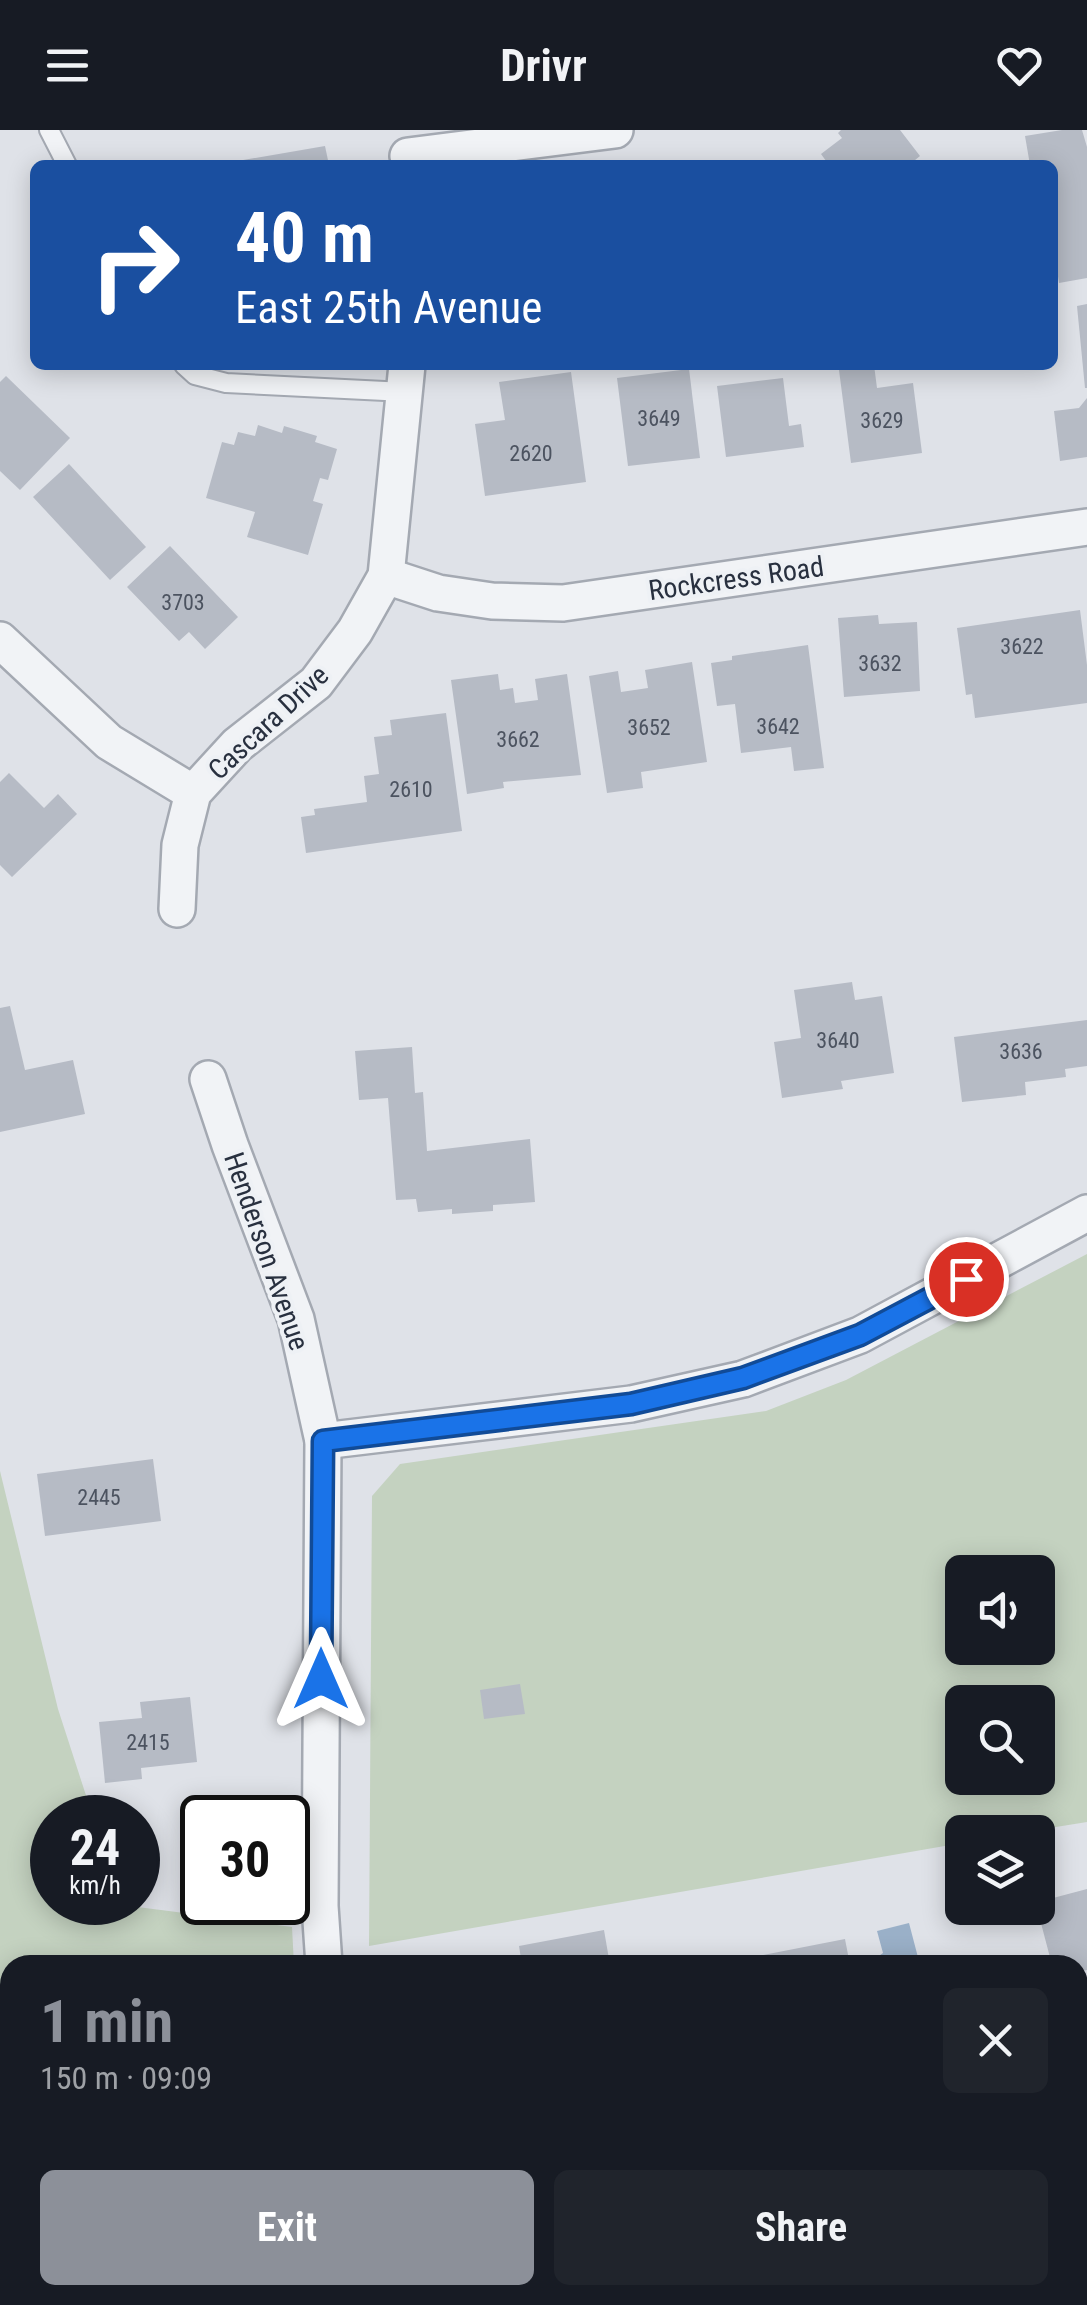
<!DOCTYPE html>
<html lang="en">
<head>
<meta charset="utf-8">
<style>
	body { margin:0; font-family:"Roboto Condensed",sans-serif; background:#20242c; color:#f1f3f6; height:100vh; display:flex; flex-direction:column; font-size:38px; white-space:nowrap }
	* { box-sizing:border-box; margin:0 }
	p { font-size:32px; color:#9ea1a6 }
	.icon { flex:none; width:55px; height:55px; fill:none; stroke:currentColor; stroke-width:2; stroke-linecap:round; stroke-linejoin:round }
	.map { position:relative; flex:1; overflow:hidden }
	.details { position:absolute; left:0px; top:1825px; width:1088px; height:350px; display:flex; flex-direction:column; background:#171b24; border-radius:30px 30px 0 0; box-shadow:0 5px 25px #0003 }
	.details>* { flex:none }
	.banner { position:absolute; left:30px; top:30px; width:1028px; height:210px; border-radius:15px; box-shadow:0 5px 25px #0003; background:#1a4fa0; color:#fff; overflow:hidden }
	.fabs { position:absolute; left:945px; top:1425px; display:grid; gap:20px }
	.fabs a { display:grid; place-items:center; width:110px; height:110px; border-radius:15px; background:#171b24; box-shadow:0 5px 25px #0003; font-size:50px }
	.speed { position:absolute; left:30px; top:1665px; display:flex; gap:20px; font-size:50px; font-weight:700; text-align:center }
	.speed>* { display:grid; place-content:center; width:130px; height:130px; border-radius:50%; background:#171b24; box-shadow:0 5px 25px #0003; line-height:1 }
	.speed small { font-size:25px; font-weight:400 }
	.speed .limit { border:5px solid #111; border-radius:15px; background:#fff; color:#111 }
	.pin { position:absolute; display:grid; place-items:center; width:85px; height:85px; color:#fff; margin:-42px; border:5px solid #fff; border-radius:50%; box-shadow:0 2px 10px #0007 }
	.me { position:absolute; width:110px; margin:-55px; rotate:0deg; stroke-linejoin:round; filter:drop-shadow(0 0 8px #0008) }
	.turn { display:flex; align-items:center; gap:35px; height:210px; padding:0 40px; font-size:45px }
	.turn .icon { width:130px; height:130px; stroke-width:2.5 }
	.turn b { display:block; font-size:70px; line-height:85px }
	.round { display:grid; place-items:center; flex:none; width:105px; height:105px; border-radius:15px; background:#20242c }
	.headline { display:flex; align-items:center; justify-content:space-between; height:170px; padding:0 40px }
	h1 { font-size:60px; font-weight:700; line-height:75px; color:#8c9099 }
	.primary-button { display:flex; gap:20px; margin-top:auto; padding:20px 40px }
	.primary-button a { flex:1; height:115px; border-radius:15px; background:#8c9099; color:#fff; font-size:40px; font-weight:700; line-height:115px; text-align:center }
	.primary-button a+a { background:#20242c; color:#f1f3f6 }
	header { display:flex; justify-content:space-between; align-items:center; height:130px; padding:0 40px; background:#171b24; font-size:45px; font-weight:700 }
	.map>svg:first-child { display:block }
</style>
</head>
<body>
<header><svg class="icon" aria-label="menu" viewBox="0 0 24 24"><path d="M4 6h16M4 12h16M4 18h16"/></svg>Drivr<svg class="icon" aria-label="heart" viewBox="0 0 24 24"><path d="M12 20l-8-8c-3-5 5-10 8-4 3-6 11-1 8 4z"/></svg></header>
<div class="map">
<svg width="1087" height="2175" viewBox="0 0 1087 2175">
	<rect width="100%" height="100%" fill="#dfe2e8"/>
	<g fill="#c4d2c0" fill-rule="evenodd">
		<path d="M 1087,1124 L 1087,1692 L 1025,1702 L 962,1702 L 962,1713 L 369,1816 L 372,1366 L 400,1334 L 766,1281 L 846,1250 ZM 962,1442 L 1038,1442 L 1038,1518 L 962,1518 ZM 962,1572 L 1038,1572 L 1038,1648 L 962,1648 Z"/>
		<path d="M 0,1341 L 58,1579 L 93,1687 L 52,1688 L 52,1772 L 121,1773 L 122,1775 L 292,1797 L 294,1835 L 10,1835 L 10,2165 L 167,2165 L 104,2175 L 0,2175 Z"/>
		<path d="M 622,2165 L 903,2165 L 842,2175 L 566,2175 Z"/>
	</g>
	<path fill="#9ab0c8" d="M 909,1793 L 920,1835 L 866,1835 L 883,1823 L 877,1801 Z"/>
	<g fill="#b6bbc5">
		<path d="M 841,0 L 900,0 L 920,26 L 909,35 L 829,35 L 821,24 L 842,8 L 838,3 Z"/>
		<path d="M 1062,0 L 1082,0 L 1087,17 L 1087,148 L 1059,153 L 1052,109 L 1052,60 L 1056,60 L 1052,32 L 1030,35 L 1025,6 Z"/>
		<path d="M 325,16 L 329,35 L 226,35 L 226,33 Z"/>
		<path d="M 1087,174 L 1087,258 L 1085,258 L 1077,176 Z"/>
		<path d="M 874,235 L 877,258 L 913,253 L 922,323 L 851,333 L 839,240 Z"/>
		<path d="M 689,239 L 700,328 L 628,336 L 617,248 Z"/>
		<path d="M 571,242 L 586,352 L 485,366 L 475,294 L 505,290 L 499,252 Z"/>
		<path d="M 6,246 L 70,308 L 20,360 L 0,341 L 0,252 Z"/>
		<path d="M 783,248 L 789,296 L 801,294 L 804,317 L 726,327 L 717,256 Z"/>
		<path d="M 1087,268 L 1087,327 L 1060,331 L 1054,281 L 1079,278 Z"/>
		<path d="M 258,295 L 282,303 L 284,296 L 317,306 L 315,312 L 337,319 L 328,350 L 320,348 L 313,371 L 323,374 L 308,425 L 247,407 L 255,382 L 206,368 L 222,312 L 234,315 L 238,302 L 255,306 Z"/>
		<path d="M 69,334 L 146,417 L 110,450 L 33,367 Z"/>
		<path d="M 170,416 L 238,487 L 205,519 L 189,502 L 179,511 L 127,457 Z"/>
		<path d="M 1080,480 L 1087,535 L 1087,573 L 975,588 L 972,564 L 966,565 L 957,498 Z"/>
		<path d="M 878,485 L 879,494 L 917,492 L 920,561 L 844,567 L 838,488 Z"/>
		<path d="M 808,515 L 824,638 L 794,641 L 791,617 L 741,623 L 735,574 L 717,576 L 711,533 L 732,530 L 732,526 Z"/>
		<path d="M 692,532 L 707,632 L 641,642 L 643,658 L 607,663 L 589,546 L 618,541 L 621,562 L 648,558 L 645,540 Z"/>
		<path d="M 498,544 L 500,560 L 513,558 L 515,573 L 538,570 L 535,549 L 567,544 L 581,645 L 503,652 L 504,658 L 467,664 L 451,550 Z"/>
		<path d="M 446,583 L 462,701 L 306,723 L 301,687 L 315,685 L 314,679 L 367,672 L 364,646 L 379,644 L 374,607 L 392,605 L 390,590 Z"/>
		<path d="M 9,643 L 44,678 L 58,664 L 77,684 L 12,747 L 0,735 L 0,652 Z"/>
		<path d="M 852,852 L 855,870 L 882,866 L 894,943 L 841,951 L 843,959 L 782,968 L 774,912 L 801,908 L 794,860 Z"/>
		<path d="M 10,876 L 25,940 L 73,930 L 85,984 L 0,1002 L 0,878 Z"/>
		<path d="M 1087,890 L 1087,936 L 1065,939 L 1066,947 L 1025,952 L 1026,965 L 962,972 L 954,907 Z"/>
		<path d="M 412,917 L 415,963 L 423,962 L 427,1021 L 530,1009 L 535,1072 L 493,1075 L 493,1081 L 452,1084 L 452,1079 L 418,1082 L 416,1069 L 396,1070 L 388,968 L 359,970 L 355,921 Z"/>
		<path d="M 153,1329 L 161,1391 L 45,1406 L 37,1344 Z"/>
		<path d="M 520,1554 L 525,1584 L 484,1589 L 480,1560 Z"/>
		<path d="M 190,1567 L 197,1632 L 141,1638 L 142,1649 L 105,1653 L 99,1592 L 142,1588 L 140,1572 Z"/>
		<path d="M 1087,1759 L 1087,1840 L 1078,1842 L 1078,1835 L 1052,1835 L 1037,1778 L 1038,1772 Z"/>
		<path d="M 604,1800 L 610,1835 L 522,1835 L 519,1816 Z"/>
		<path d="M 845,1809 L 850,1835 L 723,1835 L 723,1833 Z"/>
	</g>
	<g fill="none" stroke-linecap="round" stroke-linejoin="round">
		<defs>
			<g id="service">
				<path d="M 49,0 L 67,35"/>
				<path d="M 184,235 L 195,245 L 226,253 L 405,262"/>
			</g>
			<g id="minor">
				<path d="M 408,26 L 615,0"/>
				<path d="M 386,446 L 438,463 L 492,471 L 563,473 L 1087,397"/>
				<path d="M 0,510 L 109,612 L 193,663"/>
				<path d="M 177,779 L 180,715 L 193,663 L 237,615 L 316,553 L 355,501 L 386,446 L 407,235"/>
				<path d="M 208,949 L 230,1015 L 296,1189 L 323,1311 L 320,1776 L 324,1835"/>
				<path d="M 323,1311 L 631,1274 L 743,1249 L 860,1205 L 1087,1083"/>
				<path d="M 1078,2039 L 1087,2036"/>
				<path d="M 326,2175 L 391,2165"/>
			</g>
			<path id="motorway" d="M 1034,2175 L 1087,2165"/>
		</defs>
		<use href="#service" stroke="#a4a9b2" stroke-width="22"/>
		<use href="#minor" stroke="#a4a9b2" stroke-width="40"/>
		<use href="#motorway" stroke="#86909e" stroke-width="60"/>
		<use href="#service" stroke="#f1f3f6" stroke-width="18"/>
		<use href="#minor" stroke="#f1f3f6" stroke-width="35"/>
		<use href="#motorway" stroke="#fff" stroke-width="55"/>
	</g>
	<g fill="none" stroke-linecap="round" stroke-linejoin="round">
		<defs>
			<path id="route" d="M 321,1549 L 323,1311 L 631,1274 L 743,1248 L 860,1205 L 966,1149"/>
		</defs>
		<use href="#route" stroke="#114b97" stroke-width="25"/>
		<use href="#route" stroke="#1a73e8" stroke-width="18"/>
	</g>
	<g text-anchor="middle" stroke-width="8" stroke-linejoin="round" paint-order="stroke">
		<g font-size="22" fill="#4c5360">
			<text x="659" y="296">3649</text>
			<text x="882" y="298">3629</text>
			<text x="531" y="331">2620</text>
			<text x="183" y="480">3703</text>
			<text x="1022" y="524">3622</text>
			<text x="880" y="541">3632</text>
			<text x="778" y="604">3642</text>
			<text x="649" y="605">3652</text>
			<text x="518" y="617">3662</text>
			<text x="411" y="667">2610</text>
			<text x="838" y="918">3640</text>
			<text x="1021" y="929">3636</text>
			<text x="99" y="1375">2445</text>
			<text x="148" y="1620">2415</text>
		</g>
		<g font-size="28" fill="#28303f" stroke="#eef1f5">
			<text transform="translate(736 448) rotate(-8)" y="10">Rockcress Road</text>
			<text transform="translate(268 592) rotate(-43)" y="10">Cascara Drive</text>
			<text transform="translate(267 1121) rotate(71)" y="10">Henderson Avenue</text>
		</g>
	</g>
</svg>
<div class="fabs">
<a><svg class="icon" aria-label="sound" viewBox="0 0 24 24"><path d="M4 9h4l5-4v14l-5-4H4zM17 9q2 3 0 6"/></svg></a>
<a><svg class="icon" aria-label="search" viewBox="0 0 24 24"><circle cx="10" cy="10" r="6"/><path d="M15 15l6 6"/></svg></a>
<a><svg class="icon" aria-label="layers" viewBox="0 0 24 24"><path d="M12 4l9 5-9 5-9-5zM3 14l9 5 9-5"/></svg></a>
</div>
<div class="speed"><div>24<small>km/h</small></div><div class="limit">30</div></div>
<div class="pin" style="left:966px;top:1149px;background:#d93025"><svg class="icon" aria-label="arrive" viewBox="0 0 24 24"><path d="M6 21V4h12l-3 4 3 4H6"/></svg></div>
<svg class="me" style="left:321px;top:1549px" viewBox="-20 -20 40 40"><path d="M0-17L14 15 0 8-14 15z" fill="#1a73e8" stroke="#fff" stroke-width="4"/></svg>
<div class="banner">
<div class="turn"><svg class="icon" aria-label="right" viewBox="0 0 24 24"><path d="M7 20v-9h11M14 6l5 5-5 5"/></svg><div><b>40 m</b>East 25th Avenue</div></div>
</div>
<section class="details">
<div class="headline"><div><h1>1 min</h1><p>150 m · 09:09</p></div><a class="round"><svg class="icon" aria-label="close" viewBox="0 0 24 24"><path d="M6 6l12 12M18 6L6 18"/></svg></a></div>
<div class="primary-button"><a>Exit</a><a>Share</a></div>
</section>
</div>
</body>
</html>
